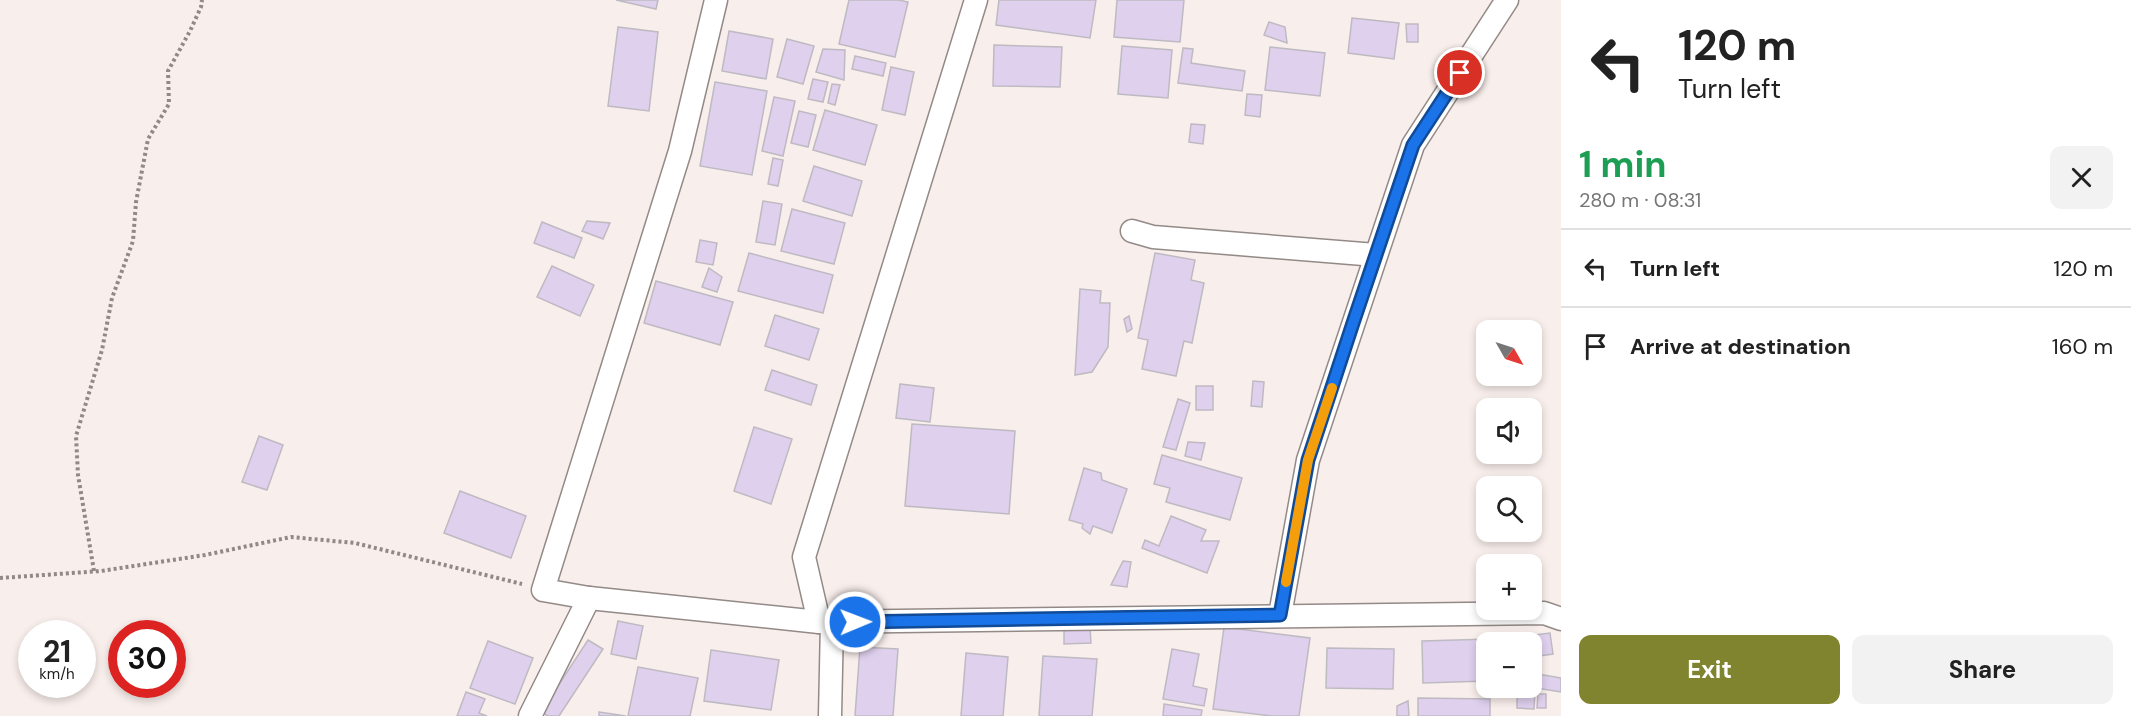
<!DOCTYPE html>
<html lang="en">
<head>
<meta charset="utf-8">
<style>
	body { margin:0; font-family:"DM Sans",sans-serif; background:#f2f2f2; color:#222; height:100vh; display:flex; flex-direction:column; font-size:22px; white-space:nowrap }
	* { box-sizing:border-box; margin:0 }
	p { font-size:20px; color:#767676 }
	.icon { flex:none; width:33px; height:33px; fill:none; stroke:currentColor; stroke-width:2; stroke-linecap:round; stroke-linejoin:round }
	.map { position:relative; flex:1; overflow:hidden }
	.side { display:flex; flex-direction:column; background:#fff; width:570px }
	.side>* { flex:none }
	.banner { background:#fff; color:#222; overflow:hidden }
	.needle { width:39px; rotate:129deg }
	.controls { position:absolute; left:1476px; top:320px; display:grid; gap:12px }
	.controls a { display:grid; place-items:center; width:66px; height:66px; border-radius:12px; background:#fff; box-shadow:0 3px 9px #0003; font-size:30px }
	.speed { position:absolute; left:18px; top:620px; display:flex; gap:12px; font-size:30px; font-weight:700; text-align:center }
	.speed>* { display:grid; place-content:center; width:78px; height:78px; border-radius:50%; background:#fff; box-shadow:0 3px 9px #0003; line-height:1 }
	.speed small { font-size:15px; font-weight:400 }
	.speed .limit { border:9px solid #d22; background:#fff; color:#111 }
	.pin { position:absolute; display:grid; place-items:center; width:51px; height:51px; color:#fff; margin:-26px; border:3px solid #fff; border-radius:50%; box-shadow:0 2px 6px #0007 }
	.me { position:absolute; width:66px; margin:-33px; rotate:89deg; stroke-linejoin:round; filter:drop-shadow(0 0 4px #0008) }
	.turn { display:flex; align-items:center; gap:21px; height:126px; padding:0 18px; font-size:27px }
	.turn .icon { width:78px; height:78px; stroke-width:2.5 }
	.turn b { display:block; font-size:42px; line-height:51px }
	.round { display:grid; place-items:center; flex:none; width:63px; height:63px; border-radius:12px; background:#f2f2f2 }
	.headline { display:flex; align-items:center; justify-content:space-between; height:102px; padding:0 18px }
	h1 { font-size:36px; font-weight:700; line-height:45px; color:#1e9e55 }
	.primary-button { display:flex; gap:12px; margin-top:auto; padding:12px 18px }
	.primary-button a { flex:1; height:69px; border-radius:12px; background:#80842e; color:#fff; font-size:24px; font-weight:700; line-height:69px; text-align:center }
	.primary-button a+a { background:#f2f2f2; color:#222 }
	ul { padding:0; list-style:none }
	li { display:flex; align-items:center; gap:18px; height:78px; padding:0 18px; border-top:2px solid #e0e0e0 }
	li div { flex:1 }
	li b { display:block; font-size:22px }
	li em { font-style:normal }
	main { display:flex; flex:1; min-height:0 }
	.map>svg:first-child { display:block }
</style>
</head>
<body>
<main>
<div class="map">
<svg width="1561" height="716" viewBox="0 0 1561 716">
	<rect width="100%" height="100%" fill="#f8eeeb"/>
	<g fill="#dfd0ee" stroke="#bebac2" stroke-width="1.5">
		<path d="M 616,0 L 658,0 L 656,9 Z"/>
		<path d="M 849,0 L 899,0 L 908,2 L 895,57 L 839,44 Z"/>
		<path d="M 999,0 L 1096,0 L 1090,38 L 996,25 Z"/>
		<path d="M 1117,0 L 1184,0 L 1180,42 L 1114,37 Z"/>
		<path d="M 1352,18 L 1399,23 L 1394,59 L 1348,53 Z"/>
		<path d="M 1269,22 L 1285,27 L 1287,43 L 1264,35 Z"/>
		<path d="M 1406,24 L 1418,24 L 1418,42 L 1407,42 Z"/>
		<path d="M 618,27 L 658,32 L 649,111 L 608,106 Z"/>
		<path d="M 729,31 L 773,39 L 766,79 L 722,71 Z"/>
		<path d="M 787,39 L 814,46 L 803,84 L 777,77 Z"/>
		<path d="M 994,45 L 1062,47 L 1060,87 L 993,86 Z"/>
		<path d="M 1122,46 L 1172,50 L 1168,98 L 1118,94 Z"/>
		<path d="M 1270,47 L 1325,53 L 1320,96 L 1265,90 Z"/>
		<path d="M 1183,48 L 1193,49 L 1191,63 L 1245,71 L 1242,91 L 1178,83 Z"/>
		<path d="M 823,49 L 845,50 L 844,80 L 816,72 Z"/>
		<path d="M 855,56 L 886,63 L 883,76 L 852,69 Z"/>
		<path d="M 891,67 L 914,72 L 905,115 L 882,110 Z"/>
		<path d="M 813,79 L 828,82 L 823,102 L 808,99 Z"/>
		<path d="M 715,82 L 767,91 L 752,175 L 700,166 Z"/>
		<path d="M 832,84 L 840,85 L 835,105 L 828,103 Z"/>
		<path d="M 1247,94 L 1262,95 L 1260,117 L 1245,115 Z"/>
		<path d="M 774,97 L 795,101 L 783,156 L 762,151 Z"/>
		<path d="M 825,110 L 877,125 L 865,165 L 813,150 Z"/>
		<path d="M 799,111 L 816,115 L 808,147 L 791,143 Z"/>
		<path d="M 1191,124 L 1205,125 L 1203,144 L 1189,142 Z"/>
		<path d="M 773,158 L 783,160 L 778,186 L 768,184 Z"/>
		<path d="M 814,166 L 862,181 L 852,216 L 803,201 Z"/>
		<path d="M 763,201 L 782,204 L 775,245 L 756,242 Z"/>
		<path d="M 792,209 L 845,223 L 834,264 L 781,251 Z"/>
		<path d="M 587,221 L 610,223 L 603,239 L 582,231 Z"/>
		<path d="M 542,222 L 582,238 L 574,258 L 534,243 Z"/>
		<path d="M 700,240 L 717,243 L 713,265 L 696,262 Z"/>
		<path d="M 749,253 L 833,275 L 823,313 L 738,291 Z"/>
		<path d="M 1155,253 L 1195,260 L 1191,280 L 1204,283 L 1192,343 L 1184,341 L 1176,376 L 1142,369 L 1148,340 L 1138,338 Z"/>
		<path d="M 552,266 L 594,285 L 580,316 L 537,297 Z"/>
		<path d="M 709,268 L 722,277 L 717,292 L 702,287 Z"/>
		<path d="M 656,281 L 733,302 L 720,345 L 644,323 Z"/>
		<path d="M 1080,289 L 1101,291 L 1100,303 L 1110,303 L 1108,347 L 1092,372 L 1075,375 Z"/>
		<path d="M 775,315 L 819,329 L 809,360 L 765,346 Z"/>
		<path d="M 1129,316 L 1132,329 L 1127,332 L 1124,319 Z"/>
		<path d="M 772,370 L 817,385 L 811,405 L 765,390 Z"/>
		<path d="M 1253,381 L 1264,382 L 1262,407 L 1251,406 Z"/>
		<path d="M 900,384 L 934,388 L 930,422 L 896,418 Z"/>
		<rect x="1196" y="386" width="17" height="24"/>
		<path d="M 1178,399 L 1190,403 L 1176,450 L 1163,447 Z"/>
		<path d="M 912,424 L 1015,431 L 1009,514 L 905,506 Z"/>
		<path d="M 754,427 L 792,439 L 771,504 L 734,491 Z"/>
		<path d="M 259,436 L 283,445 L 267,490 L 242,482 Z"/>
		<path d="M 1188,442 L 1205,443 L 1201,460 L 1185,456 Z"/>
		<path d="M 1162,455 L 1242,478 L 1230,520 L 1166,502 L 1170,488 L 1154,484 Z"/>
		<path d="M 1084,468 L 1101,473 L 1102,480 L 1127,489 L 1112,533 L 1093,526 L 1090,534 L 1082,528 L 1083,524 L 1069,520 Z"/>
		<path d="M 460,491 L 526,516 L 511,558 L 444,533 Z"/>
		<path d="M 1171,516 L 1206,530 L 1201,541 L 1219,541 L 1207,573 L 1142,548 L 1145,540 L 1159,546 Z"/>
		<path d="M 1123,561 L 1131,562 L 1127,587 L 1111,585 Z"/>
		<path d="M 618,621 L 643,626 L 636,659 L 611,654 Z"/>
		<path d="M 1224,627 L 1310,638 L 1299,716 L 1272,716 L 1213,709 Z"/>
		<path d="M 1090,628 L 1091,643 L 1064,644 L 1064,630 Z"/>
		<path d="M 1550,633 L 1553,654 L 1532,657 L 1532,642 L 1520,642 L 1519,637 Z"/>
		<path d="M 1491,639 L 1491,642 L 1486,642 L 1486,681 L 1423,683 L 1422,641 Z"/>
		<path d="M 588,640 L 603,649 L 559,716 L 548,716 L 541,712 Z"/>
		<path d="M 488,641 L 533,658 L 515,704 L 470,688 Z"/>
		<path d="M 860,647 L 898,649 L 893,716 L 855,716 Z"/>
		<path d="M 1327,648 L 1394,649 L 1393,689 L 1326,688 Z"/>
		<path d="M 1172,649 L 1199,654 L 1193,686 L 1207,689 L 1204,706 L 1163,699 Z"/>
		<path d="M 711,650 L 779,660 L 771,710 L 704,701 Z"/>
		<path d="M 966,653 L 1008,657 L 1003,716 L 961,716 Z"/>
		<path d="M 1043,656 L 1097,659 L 1092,716 L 1039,716 Z"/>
		<path d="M 638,667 L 698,678 L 690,716 L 628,716 Z"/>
		<path d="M 1532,673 L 1561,678 L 1561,692 L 1531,687 Z"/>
		<path d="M 1517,690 L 1535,690 L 1534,709 L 1517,708 Z"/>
		<path d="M 466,692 L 485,699 L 479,713 L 487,716 L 457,716 Z"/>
		<path d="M 1538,694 L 1546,694 L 1546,708 L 1537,708 Z"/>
		<path d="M 1418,698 L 1490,699 L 1490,716 L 1418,716 Z"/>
		<path d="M 1408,701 L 1409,716 L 1397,716 L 1397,706 Z"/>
		<path d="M 1164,704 L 1202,710 L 1201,716 L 1163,716 Z"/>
		<path d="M 599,712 L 626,716 L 599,716 Z"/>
	</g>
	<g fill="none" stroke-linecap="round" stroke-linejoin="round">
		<defs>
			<g id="street">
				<path d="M 716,0 L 680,151 L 543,590 L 589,598 L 819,622 L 1544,613 L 1561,619"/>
				<path d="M 1132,231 L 1153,237 L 1376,255"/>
				<path d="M 1280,615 L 1308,460 L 1413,145 L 1507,0"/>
				<path d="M 819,622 L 804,557 L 976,0"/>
				<path d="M 530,716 L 589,598"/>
				<path d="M 830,716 L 832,622"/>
			</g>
		</defs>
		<use href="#street" stroke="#938a87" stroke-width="25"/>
		<g stroke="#908987" stroke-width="4" stroke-dasharray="3 3" stroke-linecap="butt">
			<path d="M 94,571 L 78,475 L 76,436 L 102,350 L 112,298 L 133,241 L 136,202 L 148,139 L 169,104 L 168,71 L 190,31 L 201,7 L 202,0"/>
			<path d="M 0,578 L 101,571 L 205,555 L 291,537 L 355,543 L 522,584"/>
		</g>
		<use href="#street" stroke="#fff" stroke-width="22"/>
	</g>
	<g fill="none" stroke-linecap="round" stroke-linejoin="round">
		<defs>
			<path id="route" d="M 855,622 L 1280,615 L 1308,460 L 1353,323 L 1413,145 L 1460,73"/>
		</defs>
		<use href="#route" stroke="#114b97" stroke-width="15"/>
		<use href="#route" stroke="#1a73e8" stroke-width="10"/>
		<path stroke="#f59e0b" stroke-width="10" d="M 1286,582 L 1308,460 L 1332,388"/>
	</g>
</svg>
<div class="controls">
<a><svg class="needle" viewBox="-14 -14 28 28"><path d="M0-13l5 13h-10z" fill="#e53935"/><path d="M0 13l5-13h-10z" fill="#767676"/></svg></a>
<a><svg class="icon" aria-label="sound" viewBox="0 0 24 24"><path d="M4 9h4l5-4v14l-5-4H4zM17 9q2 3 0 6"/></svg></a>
<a><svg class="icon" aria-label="search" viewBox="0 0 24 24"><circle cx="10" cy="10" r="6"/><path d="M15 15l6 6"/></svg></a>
<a>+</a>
<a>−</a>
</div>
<div class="speed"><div>21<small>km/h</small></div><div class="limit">30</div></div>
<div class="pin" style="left:1460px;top:73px;background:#d93025"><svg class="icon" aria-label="arrive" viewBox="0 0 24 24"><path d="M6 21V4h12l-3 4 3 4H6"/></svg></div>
<svg class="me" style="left:855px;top:622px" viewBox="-20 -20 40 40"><circle r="17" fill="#1a73e8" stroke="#fff" stroke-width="3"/><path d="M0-11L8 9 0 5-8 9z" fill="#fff"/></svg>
</div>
<section class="side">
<div class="banner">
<div class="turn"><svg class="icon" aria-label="left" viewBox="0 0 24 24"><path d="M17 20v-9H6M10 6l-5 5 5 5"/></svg><div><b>120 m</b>Turn left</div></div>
</div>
<div class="headline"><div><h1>1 min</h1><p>280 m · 08:31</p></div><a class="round"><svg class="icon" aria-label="close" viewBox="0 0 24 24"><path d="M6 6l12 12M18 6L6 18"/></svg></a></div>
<ul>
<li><svg class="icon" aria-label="left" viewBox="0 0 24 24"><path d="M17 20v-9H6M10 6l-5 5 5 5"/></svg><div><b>Turn left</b></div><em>120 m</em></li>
<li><svg class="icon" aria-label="arrive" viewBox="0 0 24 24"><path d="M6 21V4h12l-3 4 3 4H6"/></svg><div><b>Arrive at destination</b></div><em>160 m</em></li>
</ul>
<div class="primary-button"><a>Exit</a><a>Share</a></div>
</section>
</main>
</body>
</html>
